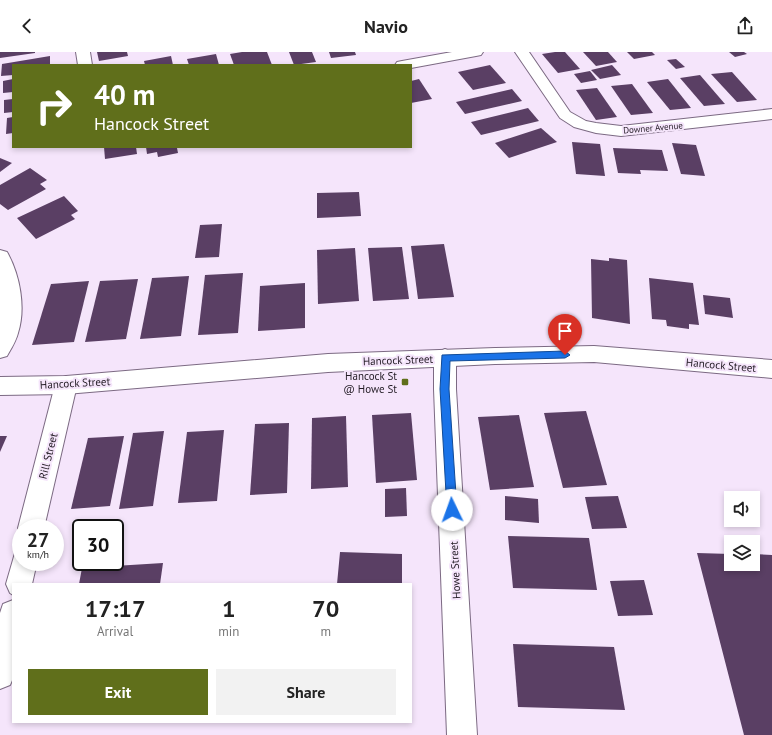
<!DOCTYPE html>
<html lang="en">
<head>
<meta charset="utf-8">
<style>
	body { margin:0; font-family:"PT Sans",sans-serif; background:#f2f2f2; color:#222; height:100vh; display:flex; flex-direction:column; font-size:15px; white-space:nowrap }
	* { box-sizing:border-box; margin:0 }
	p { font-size:13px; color:#767676 }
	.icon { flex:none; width:22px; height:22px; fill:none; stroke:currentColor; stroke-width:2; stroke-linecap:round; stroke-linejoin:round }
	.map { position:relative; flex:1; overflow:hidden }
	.side { position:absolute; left:12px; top:531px; width:400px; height:140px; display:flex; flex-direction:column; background:#fff; border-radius:0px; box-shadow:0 2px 6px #0003 }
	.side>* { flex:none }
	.guide { position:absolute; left:12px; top:12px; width:400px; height:84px; border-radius:0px; box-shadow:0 2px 6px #0003; background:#606f1b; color:#fff; overflow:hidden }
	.buttons { position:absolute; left:724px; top:439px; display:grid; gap:8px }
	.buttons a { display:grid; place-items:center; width:36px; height:36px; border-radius:0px; background:#fff; box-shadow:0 2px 6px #0003; font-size:20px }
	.speed { position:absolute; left:12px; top:467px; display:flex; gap:8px; font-size:20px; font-weight:700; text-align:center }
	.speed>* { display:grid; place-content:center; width:52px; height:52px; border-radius:50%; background:#fff; box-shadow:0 2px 6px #0003; line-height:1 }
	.speed small { font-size:10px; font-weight:400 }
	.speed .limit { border:2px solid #111; border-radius:6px; background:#fff; color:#111 }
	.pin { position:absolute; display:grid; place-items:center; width:34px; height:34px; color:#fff; margin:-41px -17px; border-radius:50% 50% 50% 0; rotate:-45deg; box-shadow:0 0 4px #0007 }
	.pin .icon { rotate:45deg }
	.me { position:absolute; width:44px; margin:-22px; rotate:357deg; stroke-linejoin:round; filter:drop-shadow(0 0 3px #0008) }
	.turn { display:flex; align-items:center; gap:14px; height:84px; padding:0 16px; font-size:18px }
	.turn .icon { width:52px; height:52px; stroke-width:2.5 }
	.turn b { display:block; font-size:28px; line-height:34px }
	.eta { display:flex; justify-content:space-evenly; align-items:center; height:68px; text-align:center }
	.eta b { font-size:24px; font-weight:600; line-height:28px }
	.button { display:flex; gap:8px; margin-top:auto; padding:8px 16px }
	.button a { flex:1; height:46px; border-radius:0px; background:#606f1b; color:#fff; font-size:16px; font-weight:600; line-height:46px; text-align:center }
	.button a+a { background:#f2f2f2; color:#222 }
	header { display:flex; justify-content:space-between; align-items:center; height:52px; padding:0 16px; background:#fff; font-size:18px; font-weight:600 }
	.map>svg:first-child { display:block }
</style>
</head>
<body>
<header><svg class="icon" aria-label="back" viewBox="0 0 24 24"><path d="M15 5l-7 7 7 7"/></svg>Navio<svg class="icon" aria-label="share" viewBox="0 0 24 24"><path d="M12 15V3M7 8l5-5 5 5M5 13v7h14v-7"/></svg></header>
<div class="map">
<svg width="772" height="683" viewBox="0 0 772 683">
	<rect width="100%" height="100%" fill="#f5e5fb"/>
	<g fill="#5a3f64">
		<path d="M 0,0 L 35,0 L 35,1 L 0,6 Z"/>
		<path d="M 97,0 L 127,0 L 128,4 L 99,9 Z"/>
		<path d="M 242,0 L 267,0 L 272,13 L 234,13 L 230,2 Z"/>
		<path d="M 289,0 L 312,0 L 316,10 L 294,13 Z"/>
		<path d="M 329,0 L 355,0 L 356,3 L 331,6 Z"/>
		<path d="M 555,0 L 565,0 L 580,17 L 558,21 L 542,2 Z"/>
		<path d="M 583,0 L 608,0 L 617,10 L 596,14 Z"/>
		<path d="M 627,0 L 652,0 L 655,3 L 634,7 Z"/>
		<path d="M 729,0 L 744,0 L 747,2 L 735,5 Z"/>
		<path d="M 216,2 L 219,13 L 189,13 L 187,7 Z"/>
		<path d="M 50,4 L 50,13 L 13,13 L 13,23 L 1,24 L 2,12 Z"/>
		<path d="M 171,4 L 173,13 L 145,13 L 144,9 Z"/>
		<path d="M 676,7 L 685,15 L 676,17 L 667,8 Z"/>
		<path d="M 490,13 L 506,31 L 473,38 L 458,20 Z"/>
		<path d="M 612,13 L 621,23 L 600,27 L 591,18 Z"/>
		<path d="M 590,19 L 597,28 L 581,31 L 574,22 Z"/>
		<path d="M 732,20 L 757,48 L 737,50 L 711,22 Z"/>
		<path d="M 700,23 L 725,52 L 704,54 L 680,26 Z"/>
		<path d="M 13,27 L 13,40 L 3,41 L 3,29 Z"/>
		<path d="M 419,27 L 432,47 L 411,51 L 411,29 Z"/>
		<path d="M 668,27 L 691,56 L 670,58 L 647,30 Z"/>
		<path d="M 632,32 L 653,61 L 631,63 L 611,34 Z"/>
		<path d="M 597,36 L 617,65 L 596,68 L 576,38 Z"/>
		<path d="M 512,37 L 522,49 L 465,62 L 456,50 Z"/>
		<path d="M 13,47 L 13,60 L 4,61 L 4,48 Z"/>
		<path d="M 528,56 L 539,69 L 481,83 L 471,70 Z"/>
		<path d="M 13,65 L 13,81 L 6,82 L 7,66 Z"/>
		<path d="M 541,76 L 557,90 L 509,106 L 495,91 Z"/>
		<path d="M 572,90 L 600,92 L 605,124 L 576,122 Z"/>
		<path d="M 672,91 L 696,93 L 705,124 L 681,122 Z"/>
		<path d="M 104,95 L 136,95 L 137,102 L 105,107 Z"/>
		<path d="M 146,95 L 181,95 L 181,96 L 177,96 L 178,101 L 158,105 L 157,100 L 147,102 Z"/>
		<path d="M 613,96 L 662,98 L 668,119 L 640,118 L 641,122 L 618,121 Z"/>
		<path d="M 0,106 L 12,111 L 0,120 Z"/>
		<path d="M 30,116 L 47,128 L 40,132 L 46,137 L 8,158 L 0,152 L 0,133 Z"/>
		<path d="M 359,140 L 361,164 L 317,166 L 317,141 Z"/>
		<path d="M 64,144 L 78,159 L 71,163 L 75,167 L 36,187 L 17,166 Z"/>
		<path d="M 222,172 L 219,205 L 195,206 L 200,173 Z"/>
		<path d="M 444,192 L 454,245 L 418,247 L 411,194 Z"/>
		<path d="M 402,195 L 409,247 L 373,249 L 368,196 Z"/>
		<path d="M 355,196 L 359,249 L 318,252 L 317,198 Z"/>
		<path d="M 609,206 L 627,208 L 630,272 L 592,266 L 591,207 L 609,209 Z"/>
		<path d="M 243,221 L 238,281 L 198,283 L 205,223 Z"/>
		<path d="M 189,224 L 181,284 L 140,287 L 152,226 Z"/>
		<path d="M 649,226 L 693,231 L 699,273 L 689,272 L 689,277 L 667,274 L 666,268 L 652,267 Z"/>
		<path d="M 138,227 L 126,287 L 85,290 L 100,229 Z"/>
		<path d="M 89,229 L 74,290 L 32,293 L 51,232 Z"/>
		<path d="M 305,231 L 305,276 L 258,279 L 260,234 Z"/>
		<path d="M 703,243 L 730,246 L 733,266 L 705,262 Z"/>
		<path d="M 586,359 L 607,433 L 563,436 L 544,361 Z"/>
		<path d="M 411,361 L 417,428 L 376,431 L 372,363 Z"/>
		<path d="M 519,363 L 534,435 L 490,438 L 478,365 Z"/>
		<path d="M 346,364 L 348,435 L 311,437 L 312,366 Z"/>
		<path d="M 289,371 L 287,441 L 250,443 L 255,372 Z"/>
		<path d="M 224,378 L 217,449 L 178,451 L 187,380 Z"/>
		<path d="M 164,379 L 153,454 L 119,457 L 133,381 Z"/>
		<path d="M 0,384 L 7,384 L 0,400 Z"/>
		<path d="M 124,384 L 110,454 L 71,457 L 88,386 Z"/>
		<path d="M 406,436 L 407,464 L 385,465 L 385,437 Z"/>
		<path d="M 505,444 L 538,447 L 539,471 L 505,468 Z"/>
		<path d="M 618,444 L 627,476 L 592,477 L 585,445 Z"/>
		<path d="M 508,484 L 589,486 L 597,538 L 513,536 Z"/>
		<path d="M 340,500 L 402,502 L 402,532 L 337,532 Z"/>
		<path d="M 697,501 L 731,502 L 731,512 L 753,512 L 753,502 L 772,503 L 772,683 L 744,683 Z"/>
		<path d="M 163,511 L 160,532 L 79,532 L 82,516 Z"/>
		<path d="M 644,528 L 653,563 L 618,564 L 610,529 Z"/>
		<path d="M 513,592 L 614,595 L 625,658 L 518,655 Z"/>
	</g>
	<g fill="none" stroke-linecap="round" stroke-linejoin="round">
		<defs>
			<g id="minor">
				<path d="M 76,0 L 90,0 L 92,13 L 78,13 Z"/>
				<path d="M 452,0 L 483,0 L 481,3 L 476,4 L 411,16 L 411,13 L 395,13 L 397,10 L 402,9 Z"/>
				<path d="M 515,0 L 529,0 L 570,60 L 586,69 L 596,71 L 621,74 L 772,57 L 772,67 L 621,84 L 596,81 L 574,75 L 560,66 Z"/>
				<path d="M 0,198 L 7,200 C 20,223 26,256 18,281 C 16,289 11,297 7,304 L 0,306 Z"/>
				<path d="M 445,297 L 452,300 L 456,306 L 456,337 L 477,683 L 447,683 L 434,337 L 434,306 L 438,300 Z"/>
				<path d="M 66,324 L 74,327 L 77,333 L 44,476 L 21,476 L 21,482 L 18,476 L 55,333 L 58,327 Z"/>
				<path d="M 21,498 L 21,510 L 37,510 L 32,532 L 13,532 L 13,543 L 10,541 L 6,532 L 15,501 Z"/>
				<path d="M 13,548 L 13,626 L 10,633 L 0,637 L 0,561 L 3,552 Z"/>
			</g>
			<path id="secondary" d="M 594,294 L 772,308 L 772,326 L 594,310 L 495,312 L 328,320 L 66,342 L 0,343 L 0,325 L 66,324 L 328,302 L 495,296 Z"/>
		</defs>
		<use href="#minor" stroke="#7c6a83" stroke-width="2"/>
		<use href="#secondary" stroke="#7c6a83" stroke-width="2"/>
		<use href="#minor" fill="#fff" fill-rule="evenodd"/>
		<use href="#secondary" fill="#fff" fill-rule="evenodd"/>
	</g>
	<path fill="#1a73e8" stroke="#114b97" d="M 565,299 L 570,303 L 565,306 L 450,309 L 449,337 L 457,458 L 456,461 L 452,463 L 448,461 L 447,458 L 440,337 L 442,303 Z"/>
	<rect fill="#606f1b" stroke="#f5e5fb" stroke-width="1.5" x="401" y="326" width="8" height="8" rx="2"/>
	<g text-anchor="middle" stroke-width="4" stroke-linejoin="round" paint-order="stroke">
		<g font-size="9" fill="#231c25" stroke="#f5e5fb">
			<text transform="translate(653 76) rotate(-5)" y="3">Downer Avenue</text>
		</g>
		<g font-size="11" fill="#231c25" stroke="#f5e5fb">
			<text transform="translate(398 308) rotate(-2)" y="4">Hancock Street</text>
			<text transform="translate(721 313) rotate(5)" y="4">Hancock Street</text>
			<text transform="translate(75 331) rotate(-3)" y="4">Hancock Street</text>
			<text transform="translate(48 404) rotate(-76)" y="4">Rill Street</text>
			<text transform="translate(455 518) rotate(-93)" y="4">Howe Street</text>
		</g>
		<g font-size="11" fill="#231c25" stroke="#f5e5fb" text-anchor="end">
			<text x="397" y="328">Hancock St<tspan x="397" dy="13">@ Howe St</tspan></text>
		</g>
	</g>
</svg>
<div class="buttons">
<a><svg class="icon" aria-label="sound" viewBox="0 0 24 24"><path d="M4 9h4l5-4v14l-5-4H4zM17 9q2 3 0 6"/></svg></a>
<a><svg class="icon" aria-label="layers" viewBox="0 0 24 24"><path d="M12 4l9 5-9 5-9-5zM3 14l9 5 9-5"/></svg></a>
</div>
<div class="speed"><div>27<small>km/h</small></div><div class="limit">30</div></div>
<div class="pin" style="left:565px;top:303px;background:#d93025"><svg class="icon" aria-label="arrive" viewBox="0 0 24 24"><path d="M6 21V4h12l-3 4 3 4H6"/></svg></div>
<svg class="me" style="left:452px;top:458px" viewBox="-20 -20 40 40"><circle r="19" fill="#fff"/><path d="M0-13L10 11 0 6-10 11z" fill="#1a73e8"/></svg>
<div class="guide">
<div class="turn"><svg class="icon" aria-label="right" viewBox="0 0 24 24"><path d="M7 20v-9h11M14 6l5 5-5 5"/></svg><div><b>40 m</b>Hancock Street</div></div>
</div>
<section class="side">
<div class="eta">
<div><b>17:17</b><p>Arrival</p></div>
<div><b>1</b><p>min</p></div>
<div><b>70</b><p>m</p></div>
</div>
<div class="button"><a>Exit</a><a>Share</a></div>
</section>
</div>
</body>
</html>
